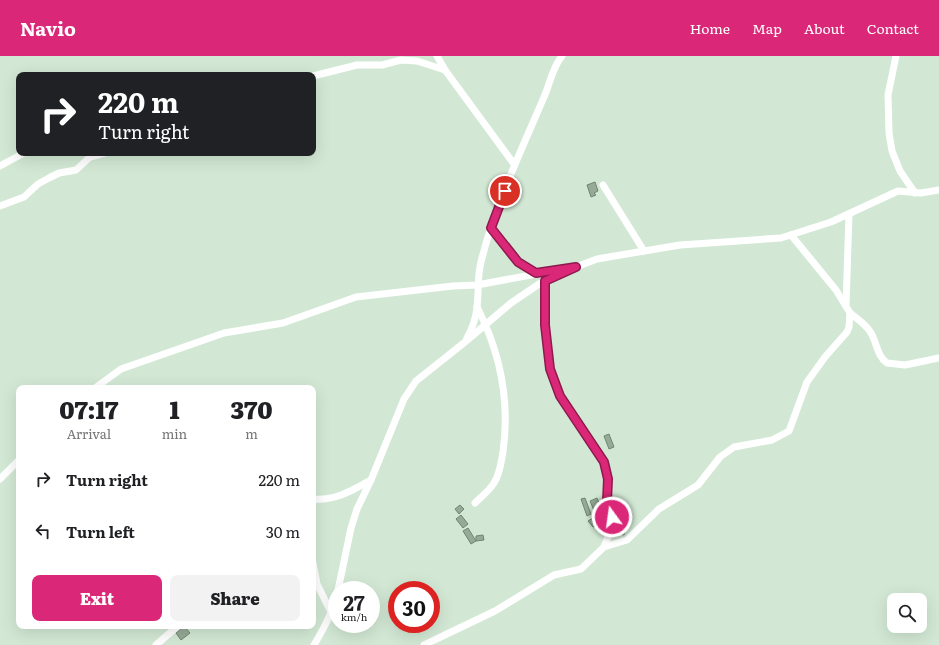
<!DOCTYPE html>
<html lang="en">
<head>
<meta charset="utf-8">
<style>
	body { margin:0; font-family:Literata,serif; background:#f2f2f2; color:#202124; height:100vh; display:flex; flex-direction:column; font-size:15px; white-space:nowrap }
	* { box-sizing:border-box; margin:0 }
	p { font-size:13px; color:#757577 }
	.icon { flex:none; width:22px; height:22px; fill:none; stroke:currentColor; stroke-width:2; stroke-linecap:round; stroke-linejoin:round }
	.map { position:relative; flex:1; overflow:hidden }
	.drawer { position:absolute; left:16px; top:329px; width:300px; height:244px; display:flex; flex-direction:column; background:#fff; border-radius:8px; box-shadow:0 4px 16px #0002 }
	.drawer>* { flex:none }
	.top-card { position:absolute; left:16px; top:16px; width:300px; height:84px; border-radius:8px; box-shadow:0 4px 16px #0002; background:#202124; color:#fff; overflow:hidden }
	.fabs { position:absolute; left:887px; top:537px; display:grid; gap:8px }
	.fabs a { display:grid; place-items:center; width:40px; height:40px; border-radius:8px; background:#fff; box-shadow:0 4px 16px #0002; font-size:20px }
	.speed { position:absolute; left:328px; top:525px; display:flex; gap:8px; font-size:20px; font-weight:700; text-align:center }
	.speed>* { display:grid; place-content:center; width:52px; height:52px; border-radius:50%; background:#fff; box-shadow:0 4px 16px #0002; line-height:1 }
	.speed small { font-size:10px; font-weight:400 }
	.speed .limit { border:6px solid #d22; background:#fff; color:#111 }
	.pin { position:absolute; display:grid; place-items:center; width:34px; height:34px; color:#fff; margin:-17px; border:2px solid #fff; border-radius:50%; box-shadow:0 1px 4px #0007 }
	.me { position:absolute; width:44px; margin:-22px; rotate:346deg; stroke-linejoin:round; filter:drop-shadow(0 0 3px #0008) }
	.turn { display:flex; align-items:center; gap:14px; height:84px; padding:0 16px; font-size:18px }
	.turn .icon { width:52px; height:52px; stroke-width:2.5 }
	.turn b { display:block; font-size:28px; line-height:34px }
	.eta { display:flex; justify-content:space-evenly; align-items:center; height:68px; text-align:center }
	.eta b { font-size:24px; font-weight:800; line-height:28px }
	.button { display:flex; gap:8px; margin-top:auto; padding:8px 16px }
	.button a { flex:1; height:46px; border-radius:8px; background:#db2777; color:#fff; font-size:16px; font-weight:800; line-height:46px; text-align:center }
	.button a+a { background:#f2f2f2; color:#202124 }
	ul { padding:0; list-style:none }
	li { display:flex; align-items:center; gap:12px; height:52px; padding:0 16px }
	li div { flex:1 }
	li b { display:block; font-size:15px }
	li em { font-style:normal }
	header { display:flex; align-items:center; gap:24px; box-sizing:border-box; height:56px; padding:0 20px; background:#db2777; color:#fff }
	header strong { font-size:19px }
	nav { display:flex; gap:22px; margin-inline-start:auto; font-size:14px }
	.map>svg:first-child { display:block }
</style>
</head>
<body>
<header>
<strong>Navio</strong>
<nav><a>Home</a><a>Map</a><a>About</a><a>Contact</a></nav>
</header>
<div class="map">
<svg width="939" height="589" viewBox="0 0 939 589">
	<rect width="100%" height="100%" fill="#d2e8d4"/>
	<g fill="#96aa97" stroke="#718573">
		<path d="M 595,126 L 598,135 L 594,137 L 596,139 L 591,141 L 587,129 Z"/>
		<path d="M 609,378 L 614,391 L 609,393 L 604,380 Z"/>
		<path d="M 585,442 L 591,458 L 587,460 L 581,443 Z"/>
		<path d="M 597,442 L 602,454 L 595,457 L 590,445 Z"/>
		<path d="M 460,449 L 464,453 L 459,458 L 455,453 Z"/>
		<path d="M 603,455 L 608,467 L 602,469 L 597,458 Z"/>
		<path d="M 461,459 L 468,468 L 463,472 L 456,463 Z"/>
		<path d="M 593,462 L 597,469 L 593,471 L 588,465 Z"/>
		<path d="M 614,469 L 626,472 L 624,479 L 613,476 Z"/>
		<path d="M 468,472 L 476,485 L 471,488 L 463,475 Z"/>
		<path d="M 483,479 L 484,484 L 476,485 L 476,480 Z"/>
		<path d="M 184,570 L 190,577 L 181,584 L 176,577 Z"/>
	</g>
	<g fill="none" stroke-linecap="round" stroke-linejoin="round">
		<g stroke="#fff" stroke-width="7">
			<path d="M 437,0 L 445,14 L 514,108"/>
			<path d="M 896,0 L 888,39 L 889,77 L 892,95 L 900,115 L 915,137"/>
			<path d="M 313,20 L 357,9 L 382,9 L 401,4 L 417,5 L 445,14"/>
			<path d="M 0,110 L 24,97"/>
			<path d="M 603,129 L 644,195"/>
			<path d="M 0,150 L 24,141 L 38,128 L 49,122 L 59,117 L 76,114 L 90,101 L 105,97"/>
			<path d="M 491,172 L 519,206 L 535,217"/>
			<path d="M 545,225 C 545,261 543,308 560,340 C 571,362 588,382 602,402 C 610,418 605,429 608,445 C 609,452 612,458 612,464 C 612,474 607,483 604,491"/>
			<path d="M 846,250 L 849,158"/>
			<path d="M 850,257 C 857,263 866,268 871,277 C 877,287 877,300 887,307 L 905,309 L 939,302"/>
			<path d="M 467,282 C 472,273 476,262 477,251 C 479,236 477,221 481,206 C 495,149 521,95 544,41 C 550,28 552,12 562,0"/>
			<path d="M 95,332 L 121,313 L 224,277 L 283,267 L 356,241 L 453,230 L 477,229 L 564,213"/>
			<path d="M 0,423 L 19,404"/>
			<path d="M 313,443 C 335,445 353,434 371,424"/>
			<path d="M 475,447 C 481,441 489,435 494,427 C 500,418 501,407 503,396 C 510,346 500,296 477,251"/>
			<path d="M 313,507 L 317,528 L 331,556"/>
			<path d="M 338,534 L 351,472 L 357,453 L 371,424 L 404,343 L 416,325 L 465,286 L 511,247 L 539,228 L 576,211 L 597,203 L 680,189 L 781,182 L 831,166 L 898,135 L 921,137 L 939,134"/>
			<path d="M 156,589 L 178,570"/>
			<path d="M 314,589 C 324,572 333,556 337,536"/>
			<path d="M 424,589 L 495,555 L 554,519 L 581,513 L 604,491 L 627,484 L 659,453 L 698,429 L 720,401 L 734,391 L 772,384 L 789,375 L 807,326 L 825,301 L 847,276 L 849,271 L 850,257 L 836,234 L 791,179"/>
		</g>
	</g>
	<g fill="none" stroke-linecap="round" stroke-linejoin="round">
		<defs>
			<path id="route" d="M 505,135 L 491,172 L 518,206 L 536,217 L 576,211 L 545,225 L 545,269 L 550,313 L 560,340 L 604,406 L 608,423 L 607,445 L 612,461"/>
		</defs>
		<use href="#route" stroke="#8e194d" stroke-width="10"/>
		<use href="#route" stroke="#db2777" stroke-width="7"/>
	</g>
</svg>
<div class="fabs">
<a><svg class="icon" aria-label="search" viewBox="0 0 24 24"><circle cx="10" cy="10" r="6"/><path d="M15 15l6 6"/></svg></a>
</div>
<div class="speed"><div>27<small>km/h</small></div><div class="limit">30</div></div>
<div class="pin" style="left:505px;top:135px;background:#d93025"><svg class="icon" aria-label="arrive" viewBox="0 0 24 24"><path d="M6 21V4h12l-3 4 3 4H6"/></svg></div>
<svg class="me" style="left:612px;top:461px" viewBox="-20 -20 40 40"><circle r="17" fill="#db2777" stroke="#fff" stroke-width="3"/><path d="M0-11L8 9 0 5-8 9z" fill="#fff"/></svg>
<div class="top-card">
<div class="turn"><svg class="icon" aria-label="right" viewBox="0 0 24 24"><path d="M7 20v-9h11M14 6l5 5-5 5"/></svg><div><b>220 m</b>Turn right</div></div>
</div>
<section class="drawer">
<div class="eta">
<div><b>07:17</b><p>Arrival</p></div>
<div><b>1</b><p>min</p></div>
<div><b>370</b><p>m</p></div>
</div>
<ul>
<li><svg class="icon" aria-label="right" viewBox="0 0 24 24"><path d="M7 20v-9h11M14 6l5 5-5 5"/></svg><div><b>Turn right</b></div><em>220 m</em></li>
<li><svg class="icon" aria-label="left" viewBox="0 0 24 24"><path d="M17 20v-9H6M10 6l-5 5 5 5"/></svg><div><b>Turn left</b></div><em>30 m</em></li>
</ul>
<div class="button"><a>Exit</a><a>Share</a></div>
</section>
</div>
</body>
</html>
